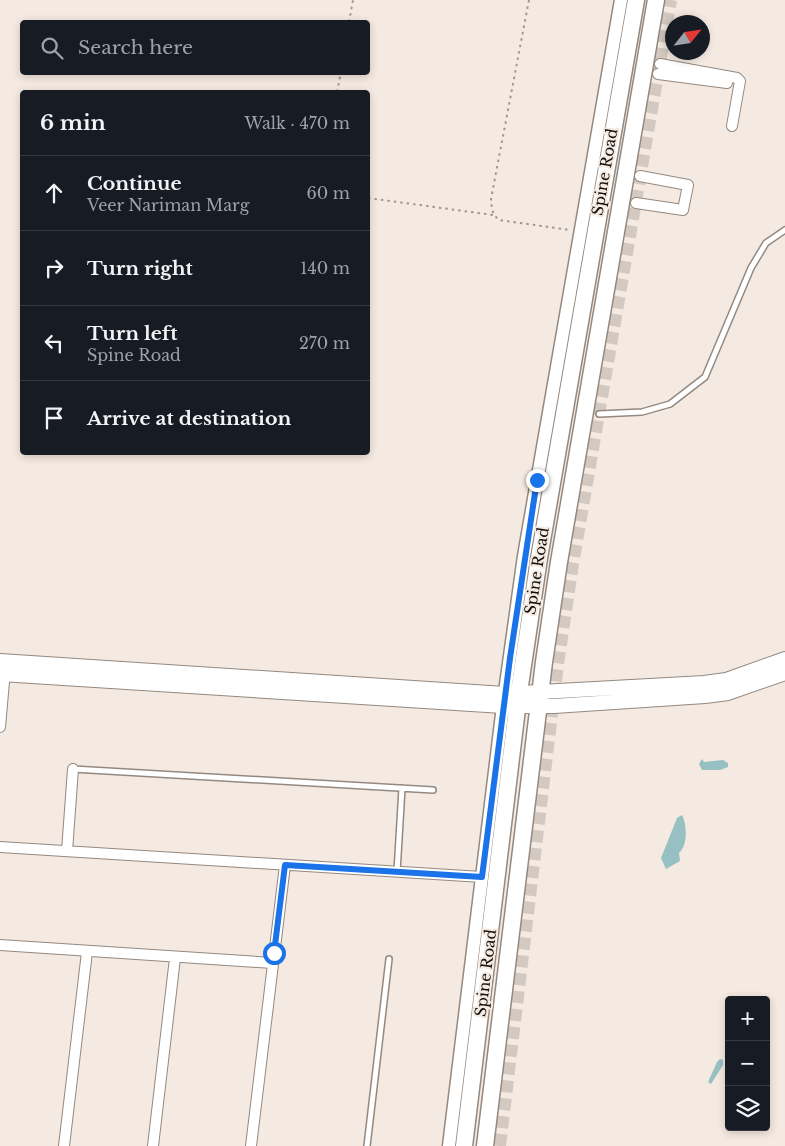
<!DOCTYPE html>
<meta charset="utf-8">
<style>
:root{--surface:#171b24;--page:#242831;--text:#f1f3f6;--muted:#9ea1a6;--line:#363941}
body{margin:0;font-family:"Libre Baskerville",serif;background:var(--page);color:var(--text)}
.controls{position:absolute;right:15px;bottom:15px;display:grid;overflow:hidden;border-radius:5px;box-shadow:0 2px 8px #0003}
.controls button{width:45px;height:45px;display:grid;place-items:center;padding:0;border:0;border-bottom:1px solid var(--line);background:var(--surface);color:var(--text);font:25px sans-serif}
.compass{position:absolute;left:665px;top:15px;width:45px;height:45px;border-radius:50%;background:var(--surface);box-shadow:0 2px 8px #0003;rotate:60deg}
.stop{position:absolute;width:15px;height:15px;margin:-11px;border:4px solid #1a73e8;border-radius:50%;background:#fff}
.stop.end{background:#1a73e8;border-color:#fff;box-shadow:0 1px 5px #0008}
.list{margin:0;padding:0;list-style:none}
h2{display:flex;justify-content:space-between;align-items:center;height:65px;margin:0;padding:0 20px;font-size:21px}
h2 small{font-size:16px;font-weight:400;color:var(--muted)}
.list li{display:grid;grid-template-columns:32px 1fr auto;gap:15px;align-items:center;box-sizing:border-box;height:75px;padding:0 20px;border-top:1px solid var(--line)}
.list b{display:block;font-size:19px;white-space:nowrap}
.list p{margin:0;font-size:16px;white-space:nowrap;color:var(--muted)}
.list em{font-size:16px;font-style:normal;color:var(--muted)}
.icon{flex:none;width:28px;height:28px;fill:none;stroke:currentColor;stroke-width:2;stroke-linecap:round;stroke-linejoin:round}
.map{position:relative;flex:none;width:785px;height:1146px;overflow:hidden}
.search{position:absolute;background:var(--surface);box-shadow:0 2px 8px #0003;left:20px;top:20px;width:350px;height:55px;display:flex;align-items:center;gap:12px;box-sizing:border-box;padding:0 18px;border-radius:5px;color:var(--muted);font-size:19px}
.panel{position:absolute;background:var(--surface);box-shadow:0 2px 8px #0003;left:20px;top:90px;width:350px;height:365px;border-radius:5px}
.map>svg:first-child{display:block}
.water{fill:#96c0c2}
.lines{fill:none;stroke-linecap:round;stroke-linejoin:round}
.tertiary-tunnel{stroke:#d3c9c1;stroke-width:12;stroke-dasharray:12 6;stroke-linecap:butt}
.service-casing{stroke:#938980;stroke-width:8}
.minor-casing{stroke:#938980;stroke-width:12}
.tertiary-casing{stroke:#938980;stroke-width:15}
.secondary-casing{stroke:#938980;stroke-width:16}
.primary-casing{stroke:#938980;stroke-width:19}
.path{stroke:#9f9790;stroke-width:2;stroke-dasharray:2.5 4;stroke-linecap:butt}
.service{stroke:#fff;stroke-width:5}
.minor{stroke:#fff;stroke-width:10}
.tertiary{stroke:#fff;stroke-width:12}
.secondary{stroke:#fff;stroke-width:14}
.primary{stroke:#fff;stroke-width:16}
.route{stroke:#1a73e8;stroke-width:6}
.labels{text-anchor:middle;stroke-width:4;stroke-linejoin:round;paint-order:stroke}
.street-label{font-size:15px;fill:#110e0b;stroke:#f5eae1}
</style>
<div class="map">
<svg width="785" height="1146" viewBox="0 0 785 1146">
<rect width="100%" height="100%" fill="#f5eae1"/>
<!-- water -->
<path class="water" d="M702,759L704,762L723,760L728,763V767L720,770H702L699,764Z
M682,815C687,824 688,846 679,853L680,861L666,869L661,858L677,818Z
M720,1059L723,1060V1065L711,1084L708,1082L717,1062Z"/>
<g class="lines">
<!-- tertiary-tunnel -->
<path class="tertiary-tunnel" d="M500,1146L558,664L573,564L671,0"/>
<defs>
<path id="service" d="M599,414L642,412L670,404L705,377L751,268L766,243L785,230
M73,769L433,790
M397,872L402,788
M367,1146L389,959"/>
<path id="minor" d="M660,64L737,78L740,81L732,126
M658,74L727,83
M636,203L683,210L688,185L640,176
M0,727L5,670
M0,847L482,877
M67,851L73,769
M0,945L273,963
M64,1146L87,952
M153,1146L175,958
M251,1146L285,865"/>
<path id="tertiary" d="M449,1146L503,706L524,556L621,0"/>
<path id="secondary" d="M0,661L505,694L704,683L726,680L785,659
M0,674L503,706H554L705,696L728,693L785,673"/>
<path id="primary" d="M464,1146L519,692L539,558L636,0
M485,1146L544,662L559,562L656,0"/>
</defs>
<!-- service casing -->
<use href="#service" class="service-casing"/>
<!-- minor casing -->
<use href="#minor" class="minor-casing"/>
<!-- tertiary casing -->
<use href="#tertiary" class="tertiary-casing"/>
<!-- secondary casing -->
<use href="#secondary" class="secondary-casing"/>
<!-- primary casing -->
<use href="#primary" class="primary-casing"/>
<!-- path -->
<path class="path" d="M529,0L491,199C492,208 491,213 499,220L570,230
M349,22L353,0
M337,92L341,72
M368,198L493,215"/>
<!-- service -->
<use href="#service" class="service"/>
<!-- minor -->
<use href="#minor" class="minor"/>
<!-- tertiary -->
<use href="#tertiary" class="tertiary"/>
<!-- secondary -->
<use href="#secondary" class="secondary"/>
<!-- primary -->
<use href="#primary" class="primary"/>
</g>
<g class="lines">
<!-- route -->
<path class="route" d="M274,953L285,865L482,877L510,658L537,480"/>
</g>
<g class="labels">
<!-- street labels -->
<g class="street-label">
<text transform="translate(605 172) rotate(-80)" y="5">Spine Road</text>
<text transform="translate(537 571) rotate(-81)" y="5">Spine Road</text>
<text transform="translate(486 973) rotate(-83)" y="5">Spine Road</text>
</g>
</g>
</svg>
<div class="controls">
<button>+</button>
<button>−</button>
<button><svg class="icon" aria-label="layers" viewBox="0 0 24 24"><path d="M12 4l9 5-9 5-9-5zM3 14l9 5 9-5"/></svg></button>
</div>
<svg class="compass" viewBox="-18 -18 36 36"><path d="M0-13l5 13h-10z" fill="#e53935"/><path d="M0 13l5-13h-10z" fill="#9ea1a6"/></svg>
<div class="stop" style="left:274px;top:953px"></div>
<div class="stop end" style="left:537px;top:480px"></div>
<div class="search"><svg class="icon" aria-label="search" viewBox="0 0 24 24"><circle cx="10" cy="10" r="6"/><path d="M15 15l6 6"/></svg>Search here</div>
<section class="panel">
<h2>6 min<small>Walk · 470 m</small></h2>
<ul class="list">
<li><svg class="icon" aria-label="ahead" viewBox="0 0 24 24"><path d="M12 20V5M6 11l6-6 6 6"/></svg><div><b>Continue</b><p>Veer Nariman Marg</p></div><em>60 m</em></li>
<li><svg class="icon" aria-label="right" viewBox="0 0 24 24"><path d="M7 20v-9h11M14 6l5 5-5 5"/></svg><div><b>Turn right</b></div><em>140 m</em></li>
<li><svg class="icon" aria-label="left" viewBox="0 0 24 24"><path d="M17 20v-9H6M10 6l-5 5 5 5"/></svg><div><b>Turn left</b><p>Spine Road</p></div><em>270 m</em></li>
<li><svg class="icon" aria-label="arrive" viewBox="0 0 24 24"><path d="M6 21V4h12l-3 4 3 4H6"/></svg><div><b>Arrive at destination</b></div></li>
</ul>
</section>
</div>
